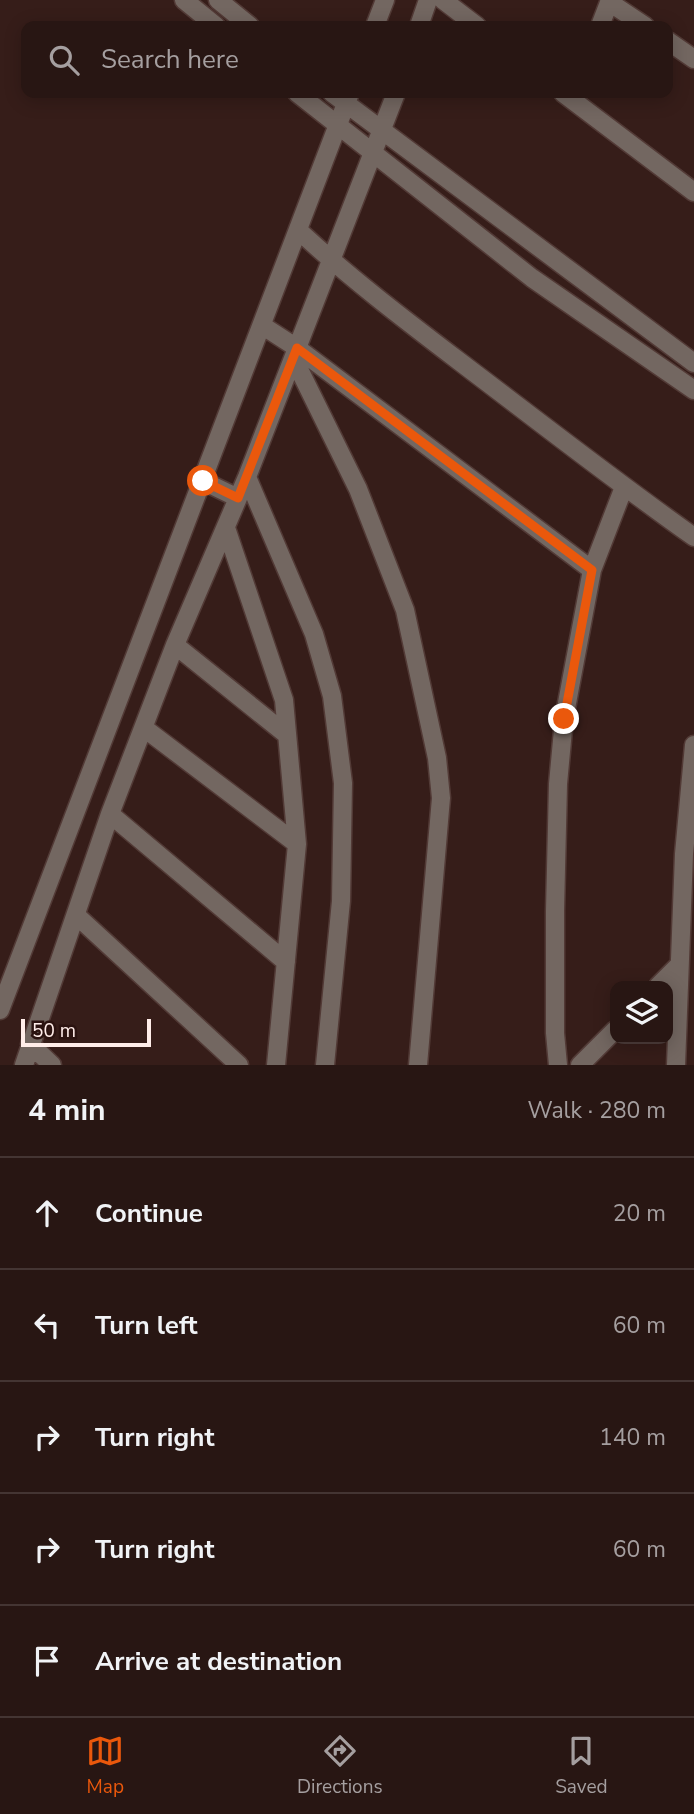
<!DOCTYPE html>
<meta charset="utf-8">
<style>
:root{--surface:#281613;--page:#301f1c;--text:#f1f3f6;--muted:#a59fa0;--line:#443533;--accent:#ea580c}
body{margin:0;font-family:"Nunito Sans",sans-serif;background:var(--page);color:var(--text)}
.controls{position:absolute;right:21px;bottom:21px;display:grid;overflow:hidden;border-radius:14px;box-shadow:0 4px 18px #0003}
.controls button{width:63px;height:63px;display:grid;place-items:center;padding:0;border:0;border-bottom:2px solid var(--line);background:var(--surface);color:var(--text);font:35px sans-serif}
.scale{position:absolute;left:21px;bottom:18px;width:130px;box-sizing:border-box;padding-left:7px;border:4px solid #ffede9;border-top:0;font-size:19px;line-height:24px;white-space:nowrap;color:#ffede9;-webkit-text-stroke:5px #2b1310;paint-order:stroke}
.stop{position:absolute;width:21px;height:21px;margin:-16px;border:5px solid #ea580c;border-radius:50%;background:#fff}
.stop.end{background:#ea580c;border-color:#fff;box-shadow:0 2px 7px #0008}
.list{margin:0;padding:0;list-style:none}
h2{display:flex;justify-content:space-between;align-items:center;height:91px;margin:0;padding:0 28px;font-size:30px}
h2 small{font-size:23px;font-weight:400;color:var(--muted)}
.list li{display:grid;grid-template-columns:46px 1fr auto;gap:21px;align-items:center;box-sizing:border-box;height:112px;padding:0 28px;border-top:2px solid var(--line)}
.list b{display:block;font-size:26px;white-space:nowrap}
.list em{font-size:23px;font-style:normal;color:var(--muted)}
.icon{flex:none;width:38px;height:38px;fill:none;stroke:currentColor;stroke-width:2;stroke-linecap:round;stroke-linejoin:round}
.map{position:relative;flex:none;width:694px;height:1065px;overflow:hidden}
.search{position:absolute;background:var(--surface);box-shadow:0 4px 18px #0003;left:21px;right:21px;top:21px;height:77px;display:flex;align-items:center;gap:18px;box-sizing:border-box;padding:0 24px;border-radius:14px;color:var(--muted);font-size:26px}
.sheet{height:651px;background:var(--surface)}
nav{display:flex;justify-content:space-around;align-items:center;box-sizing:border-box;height:98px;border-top:2px solid var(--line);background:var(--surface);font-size:19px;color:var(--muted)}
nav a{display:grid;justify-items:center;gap:4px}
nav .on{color:var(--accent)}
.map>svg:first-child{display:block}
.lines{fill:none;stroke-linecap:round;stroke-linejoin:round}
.minor-casing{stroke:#523a36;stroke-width:21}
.minor{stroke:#736761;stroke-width:18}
.route{stroke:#ea580c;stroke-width:9}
</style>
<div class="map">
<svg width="694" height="1065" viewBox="0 0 694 1065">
<rect width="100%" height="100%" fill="#361d19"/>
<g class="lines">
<defs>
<path id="minor" d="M184,0L216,26
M218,0L250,26
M443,0L477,26
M609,2L645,26
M375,26L385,0
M419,26L428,0
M600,26L610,0
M668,41L694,59
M297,93L532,278L694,390
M332,93L694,363
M563,93L694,192
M298,230C353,281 413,326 472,371C546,427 619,484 694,537
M263,326L297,348L592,570
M294,359L358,489L405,610L437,758L441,798L418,1065
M247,477L314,634L332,696L343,783L341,901L325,1065
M203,481L238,498
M226,528L284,700L297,844L276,1065
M175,645L287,735
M144,728L297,844
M110,814L286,962
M77,916L239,1065
M658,986L679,965
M0,1010L350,93
M30,1044L52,1065
M24,1065L110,814L175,645L247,477L396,93
M558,1065L555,1033V911L558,784L564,719L592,570L624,487
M580,1065L615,1030
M676,1065L684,854L694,745"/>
</defs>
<!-- minor casing -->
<use href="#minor" class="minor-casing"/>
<!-- minor -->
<use href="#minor" class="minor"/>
</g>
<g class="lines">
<!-- route -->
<path class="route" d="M203,481L238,498L297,348L592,570L564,719"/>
</g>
</svg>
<div class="controls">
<button><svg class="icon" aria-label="layers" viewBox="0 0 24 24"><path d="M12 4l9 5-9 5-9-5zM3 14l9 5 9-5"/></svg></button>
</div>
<div class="scale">50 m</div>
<div class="stop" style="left:203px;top:481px"></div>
<div class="stop end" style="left:564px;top:719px"></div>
<div class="search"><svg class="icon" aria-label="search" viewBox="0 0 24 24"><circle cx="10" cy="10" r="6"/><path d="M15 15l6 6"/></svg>Search here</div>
</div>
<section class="sheet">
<h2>4 min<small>Walk · 280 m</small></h2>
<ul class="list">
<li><svg class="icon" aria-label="ahead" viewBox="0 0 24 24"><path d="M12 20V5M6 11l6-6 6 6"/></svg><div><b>Continue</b></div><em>20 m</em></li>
<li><svg class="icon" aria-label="left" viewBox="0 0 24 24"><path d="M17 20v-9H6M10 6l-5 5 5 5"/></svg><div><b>Turn left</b></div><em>60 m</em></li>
<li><svg class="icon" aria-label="right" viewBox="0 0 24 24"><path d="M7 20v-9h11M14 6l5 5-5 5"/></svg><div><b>Turn right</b></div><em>140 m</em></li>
<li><svg class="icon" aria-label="right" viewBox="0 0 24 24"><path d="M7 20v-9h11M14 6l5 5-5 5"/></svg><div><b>Turn right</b></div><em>60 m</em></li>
<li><svg class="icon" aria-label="arrive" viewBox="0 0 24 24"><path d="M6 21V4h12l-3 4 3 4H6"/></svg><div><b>Arrive at destination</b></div></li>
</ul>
</section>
<nav>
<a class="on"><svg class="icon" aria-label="map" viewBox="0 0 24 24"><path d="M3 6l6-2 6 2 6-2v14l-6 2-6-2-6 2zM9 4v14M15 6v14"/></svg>Map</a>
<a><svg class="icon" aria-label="directions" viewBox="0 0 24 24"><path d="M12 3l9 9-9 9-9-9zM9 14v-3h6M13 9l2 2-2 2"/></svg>Directions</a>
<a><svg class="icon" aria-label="saved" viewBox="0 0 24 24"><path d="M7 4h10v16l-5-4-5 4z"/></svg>Saved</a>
</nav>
